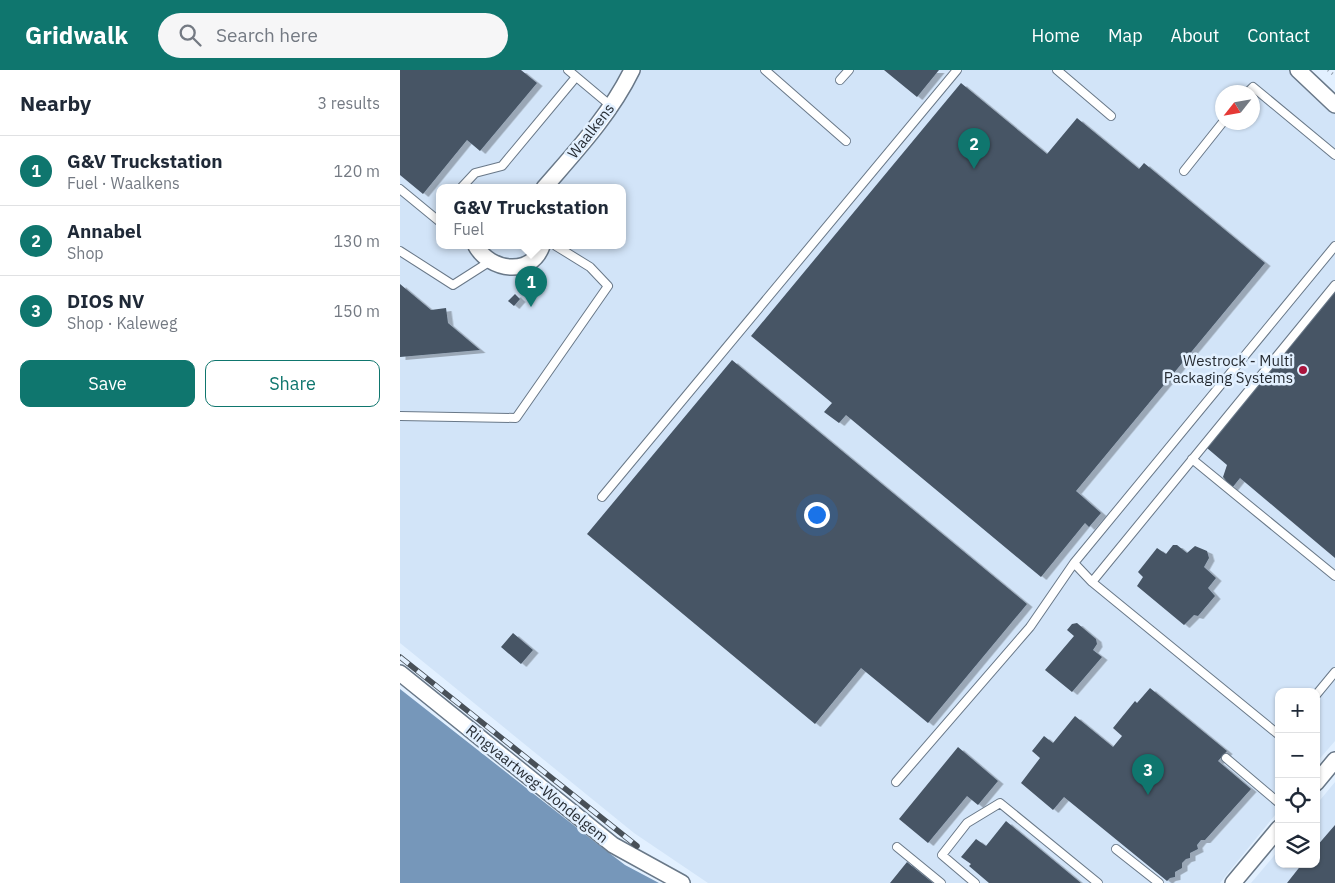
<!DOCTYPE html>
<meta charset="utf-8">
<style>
:root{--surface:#fff;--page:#f6f6f7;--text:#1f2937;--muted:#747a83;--line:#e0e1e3;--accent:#0f766e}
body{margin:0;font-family:"IBM Plex Sans",sans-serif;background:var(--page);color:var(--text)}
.controls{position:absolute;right:15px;bottom:15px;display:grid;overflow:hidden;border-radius:10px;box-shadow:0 1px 4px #0004}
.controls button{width:45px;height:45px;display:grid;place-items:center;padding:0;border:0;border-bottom:1px solid var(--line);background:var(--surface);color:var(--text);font:25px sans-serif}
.compass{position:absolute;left:815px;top:15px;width:45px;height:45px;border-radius:50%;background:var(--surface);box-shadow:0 1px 4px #0004;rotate:239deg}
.you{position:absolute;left:416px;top:444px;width:18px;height:18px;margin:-12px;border:4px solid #fff;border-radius:50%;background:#1a73e8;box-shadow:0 0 0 8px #1a73e833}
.badge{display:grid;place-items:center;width:32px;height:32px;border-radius:50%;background:var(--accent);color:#fff;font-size:16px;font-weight:700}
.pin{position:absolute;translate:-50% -41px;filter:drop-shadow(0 1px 2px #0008)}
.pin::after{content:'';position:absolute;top:26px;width:18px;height:15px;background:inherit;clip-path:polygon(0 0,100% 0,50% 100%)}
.popup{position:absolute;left:36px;top:114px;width:190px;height:65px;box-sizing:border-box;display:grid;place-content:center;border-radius:10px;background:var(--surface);filter:drop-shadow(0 1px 4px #0005);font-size:16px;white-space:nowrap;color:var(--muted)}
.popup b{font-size:19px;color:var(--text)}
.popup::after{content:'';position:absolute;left:50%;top:100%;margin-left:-10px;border:10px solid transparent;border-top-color:var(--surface)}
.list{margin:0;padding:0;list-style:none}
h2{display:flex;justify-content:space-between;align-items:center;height:65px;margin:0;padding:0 20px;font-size:21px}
h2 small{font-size:16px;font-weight:400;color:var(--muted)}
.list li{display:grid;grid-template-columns:32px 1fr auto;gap:15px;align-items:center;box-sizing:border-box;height:70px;padding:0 20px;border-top:1px solid var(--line)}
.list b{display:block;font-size:19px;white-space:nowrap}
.list p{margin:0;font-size:16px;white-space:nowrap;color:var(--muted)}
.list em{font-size:16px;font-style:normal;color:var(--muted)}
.actions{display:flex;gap:10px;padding:15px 20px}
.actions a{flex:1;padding:11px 0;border:1px solid var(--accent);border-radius:10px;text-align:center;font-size:18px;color:var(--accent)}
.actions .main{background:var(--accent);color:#fff}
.icon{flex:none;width:28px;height:28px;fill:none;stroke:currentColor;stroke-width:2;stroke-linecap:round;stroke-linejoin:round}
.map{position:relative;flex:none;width:935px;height:813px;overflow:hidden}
header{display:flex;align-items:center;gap:30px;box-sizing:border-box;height:70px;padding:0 25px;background:var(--accent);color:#fff}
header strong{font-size:24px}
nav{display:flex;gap:28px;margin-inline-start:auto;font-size:18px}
.search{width:350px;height:45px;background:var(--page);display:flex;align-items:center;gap:12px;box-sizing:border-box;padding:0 18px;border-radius:28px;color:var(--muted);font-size:19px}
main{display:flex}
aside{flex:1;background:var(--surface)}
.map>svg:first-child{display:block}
.built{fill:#d2e4f8;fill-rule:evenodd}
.water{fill:#7697ba}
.building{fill:#475565;filter:url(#shadow)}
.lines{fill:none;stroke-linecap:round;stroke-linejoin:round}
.service-casing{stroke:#697888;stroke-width:10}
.minor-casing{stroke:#697888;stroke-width:18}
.path{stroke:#929da9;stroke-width:3;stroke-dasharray:1 4;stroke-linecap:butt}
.service{stroke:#fff;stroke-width:8}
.minor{stroke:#fff;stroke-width:15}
.rail-casing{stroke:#485058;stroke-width:5.5}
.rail{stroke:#e2f0ff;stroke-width:4;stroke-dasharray:11;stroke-linecap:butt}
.poi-dot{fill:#aa143c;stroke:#e2f0ff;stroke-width:2}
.labels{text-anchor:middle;stroke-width:5;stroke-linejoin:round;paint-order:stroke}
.street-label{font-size:15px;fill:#272d34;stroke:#e2f0ff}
.poi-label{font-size:15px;fill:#272d34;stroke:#e2f0ff;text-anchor:end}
</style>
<header>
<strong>Gridwalk</strong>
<div class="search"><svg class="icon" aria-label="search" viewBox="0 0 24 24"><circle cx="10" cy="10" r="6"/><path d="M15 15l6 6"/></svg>Search here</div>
<nav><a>Home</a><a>Map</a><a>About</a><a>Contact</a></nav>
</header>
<main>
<aside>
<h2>Nearby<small>3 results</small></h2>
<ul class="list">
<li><span class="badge">1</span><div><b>G&amp;V Truckstation</b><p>Fuel · Waalkens</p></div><em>120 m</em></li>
<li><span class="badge">2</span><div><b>Annabel</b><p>Shop</p></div><em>130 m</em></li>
<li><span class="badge">3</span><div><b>DIOS NV</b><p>Shop · Kaleweg</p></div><em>150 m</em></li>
</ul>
<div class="actions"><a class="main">Save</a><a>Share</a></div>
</aside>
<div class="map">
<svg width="935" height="813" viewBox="0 0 935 813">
<defs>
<filter id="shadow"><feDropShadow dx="5.5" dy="3" stdDeviation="0" flood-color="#0004"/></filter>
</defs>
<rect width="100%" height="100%" fill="#e2f0ff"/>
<!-- built -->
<path class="built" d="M0,0H889L935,43V671L916,693V622H879V740L820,813H308L234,763L0,573ZM822,22H852V52H822ZM40,118H222V176H40Z
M935,712V813H851L879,780V794H916V735Z"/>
<!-- water -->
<path class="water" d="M0,619L204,779L225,795L259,813H0Z"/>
<!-- building -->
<path class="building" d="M0,0H121L137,13L80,81L67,70L23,124L0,105Z
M484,0H539L517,27Z
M561,13L647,84L677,48L739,99L744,93L865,193L676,421L701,443L689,457L685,453L641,507L446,345L439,353L424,342L432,333L351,266Z
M0,214L31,240L46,238L48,253L80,280L0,287Z
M935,222V488L840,408L832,418L823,407L827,395L807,378Z
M115,224L120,229L114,236L108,231Z
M332,290L627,534L528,653L461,598L415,654L187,464Z
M773,475H777L787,483L795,476L807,481L809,488L804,497L816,508L808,518L815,526L798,546L794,545L784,555L737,516L743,507L738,502L757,478L766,484Z
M677,553L696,569L697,574L693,580L702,587L672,622L645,600L674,566L667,560L672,554Z
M113,563L133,580L121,594L101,577Z
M750,618L827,681L818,691L851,719L805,770H801L797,775L798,779L790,783V788L786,789L782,793V798L775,802V807L770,808L767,811L664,727L653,740L621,713L640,688L632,681L644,666L653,673L675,646L713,677L722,666L713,658L735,631L737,633Z
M558,677L598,711L578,735L567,726L528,773L499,749Z
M606,751L681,813H589L569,796L571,794L561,787L576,769L586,776Z
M935,755V813H887L902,794H916V777Z
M507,792L533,813H490Z"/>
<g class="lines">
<defs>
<path id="service" d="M168,0L211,36
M365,0L446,71
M657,0L711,46
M440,10L449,0
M848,22L853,17L935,85
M784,101L823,52
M61,118L75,103L102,96L176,7
M0,119L40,152
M0,181L53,215L89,192
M0,346L116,348L208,216L190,197L156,176
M792,389L935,506
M202,427L557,0
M692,512L935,215
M916,625L935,602
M879,665L692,512L674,493L935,176
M826,688L879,733
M496,712L630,557L674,493
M497,777L541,813
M716,779L759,813
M575,813L542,785L567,753L600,733L698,813"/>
<path id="minor" d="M898,0L935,35
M144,118C176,81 210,45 232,0
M76,176C90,201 131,207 142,176
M0,603L213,775L282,813
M916,713L935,690
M833,813L879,758"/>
</defs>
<!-- service casing -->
<use href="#service" class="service-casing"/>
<!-- minor casing -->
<use href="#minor" class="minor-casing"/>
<!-- path -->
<path class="path" d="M928,0L935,6"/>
<!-- service -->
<use href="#service" class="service"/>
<!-- minor -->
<use href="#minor" class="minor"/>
<defs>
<path id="rail" d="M0,587L237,776"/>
</defs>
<!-- rail casing -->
<use href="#rail" class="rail-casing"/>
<!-- rail -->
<use href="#rail" class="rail"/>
</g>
<!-- markers -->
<circle class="poi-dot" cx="903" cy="300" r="5"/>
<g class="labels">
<!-- street labels -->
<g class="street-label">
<text transform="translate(191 61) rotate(-52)" y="5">Waalkens</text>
<text transform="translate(137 714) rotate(39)" y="5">Ringvaartweg-Wondelgem</text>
</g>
<!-- poi labels -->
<g class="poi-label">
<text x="893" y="296">Westrock - Multi<tspan x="893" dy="17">Packaging Systems</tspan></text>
</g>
</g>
</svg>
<div class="controls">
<button>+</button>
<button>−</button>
<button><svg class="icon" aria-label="locate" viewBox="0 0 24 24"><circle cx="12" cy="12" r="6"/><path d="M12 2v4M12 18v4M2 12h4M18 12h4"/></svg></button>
<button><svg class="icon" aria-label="layers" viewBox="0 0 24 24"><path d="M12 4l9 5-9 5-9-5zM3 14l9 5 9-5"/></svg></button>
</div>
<svg class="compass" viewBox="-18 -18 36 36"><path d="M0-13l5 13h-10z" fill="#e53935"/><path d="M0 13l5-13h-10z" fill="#747a83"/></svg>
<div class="you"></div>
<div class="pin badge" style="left:131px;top:237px">1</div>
<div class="popup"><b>G&amp;V Truckstation</b>Fuel</div>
<div class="pin badge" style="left:574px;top:99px">2</div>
<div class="pin badge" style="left:748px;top:725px">3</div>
</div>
</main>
